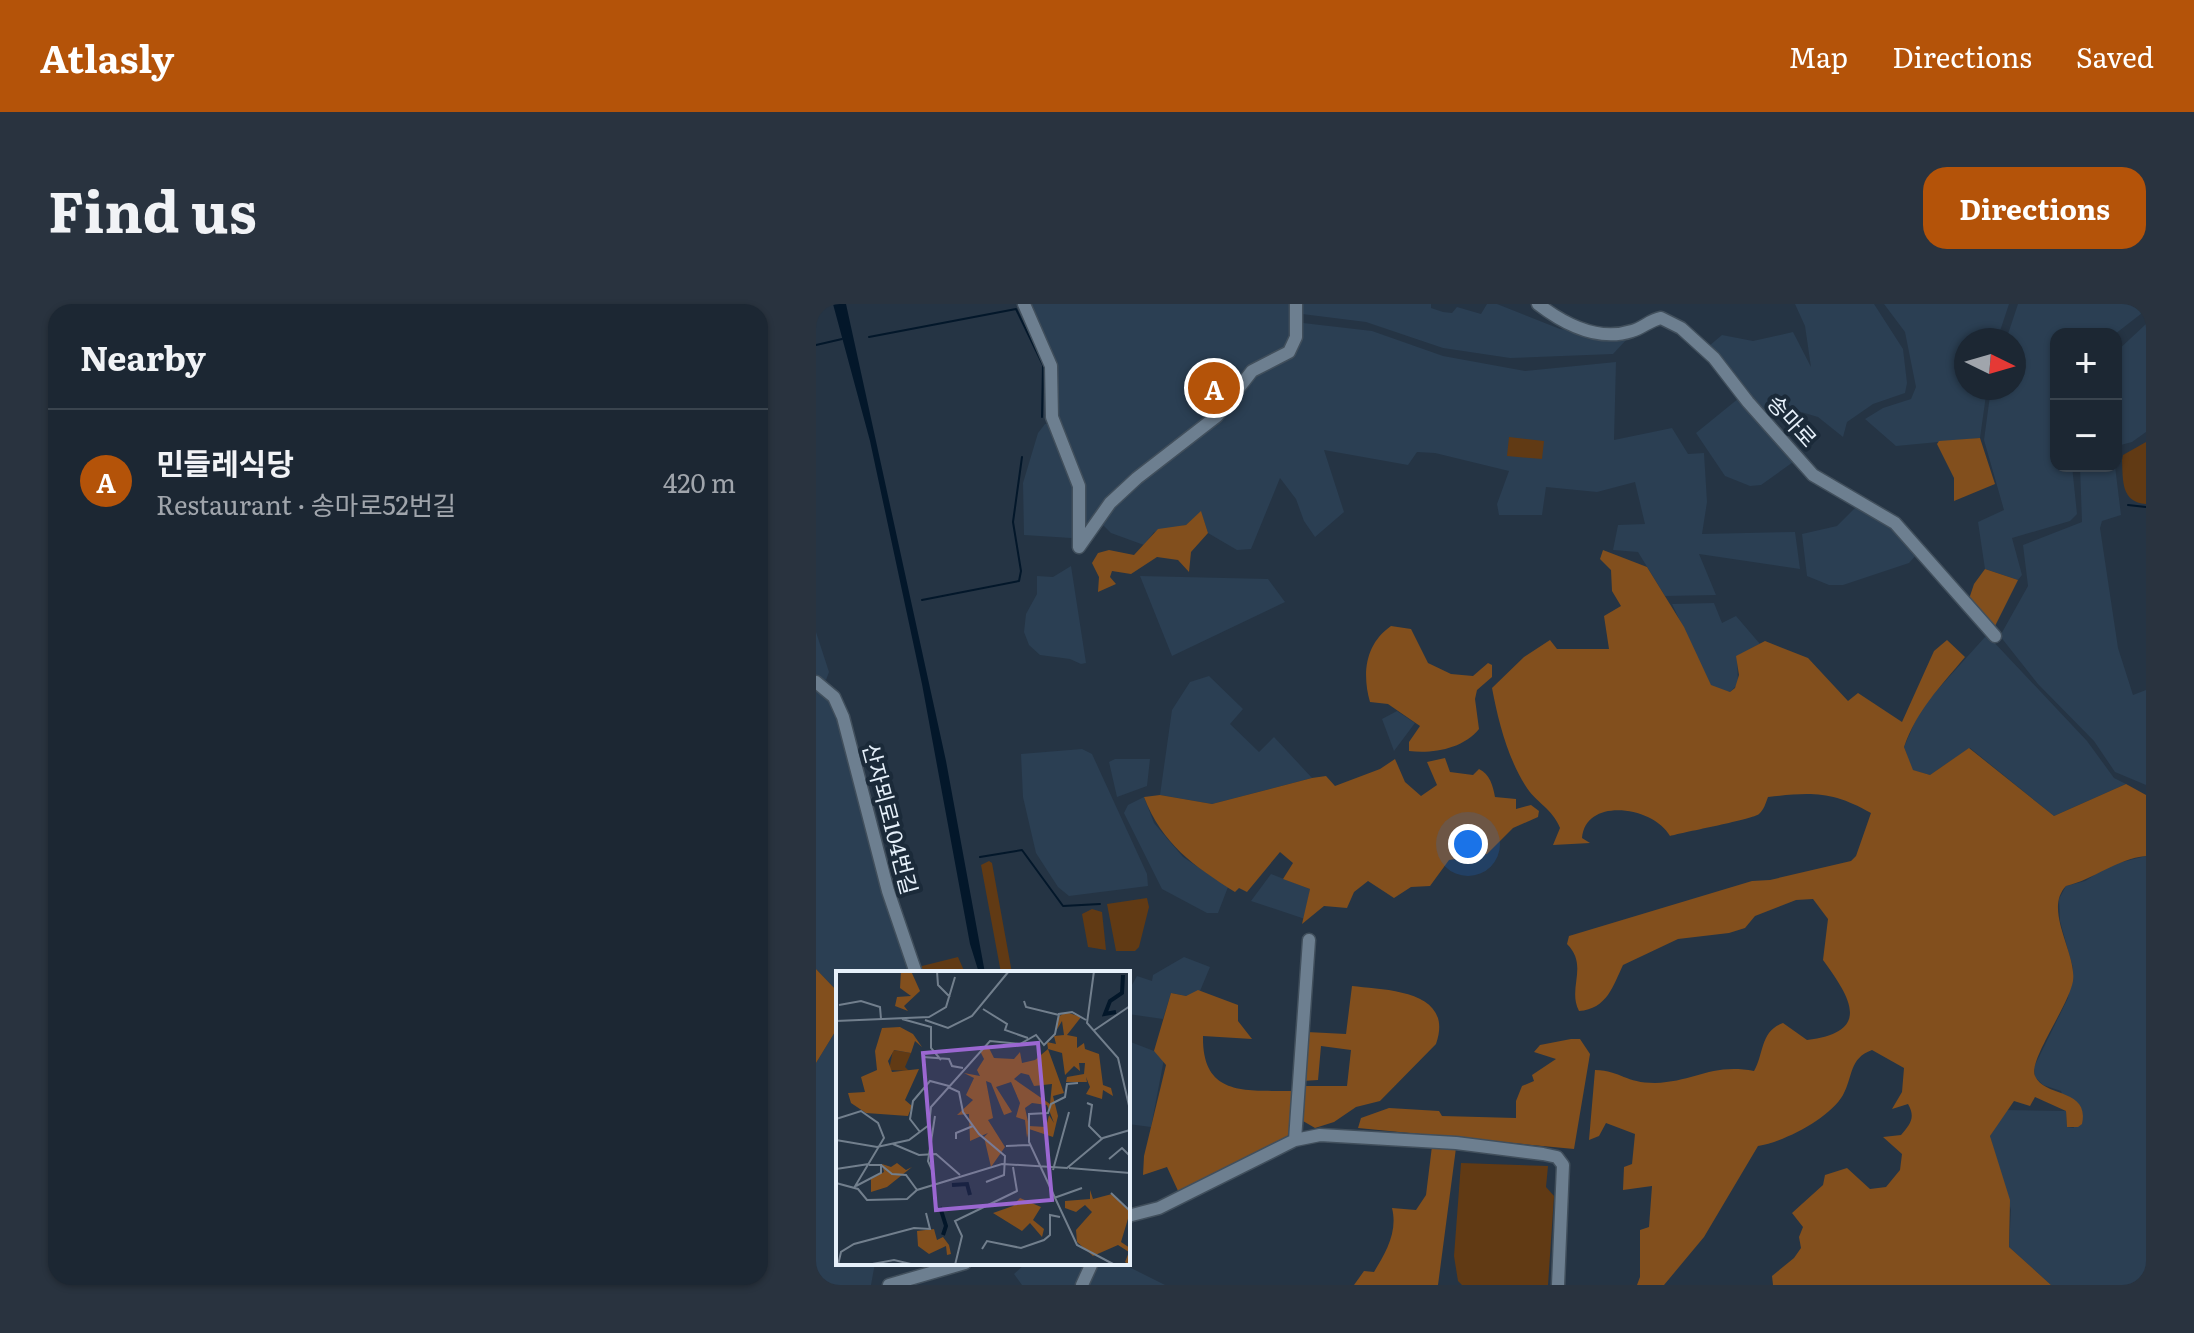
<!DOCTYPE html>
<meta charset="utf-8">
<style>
:root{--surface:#1c2733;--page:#29333f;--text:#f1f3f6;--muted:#a0a5ac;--line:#3a444e;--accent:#b45309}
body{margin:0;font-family:Literata,"Noto Sans KR",serif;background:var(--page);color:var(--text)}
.controls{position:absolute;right:24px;top:24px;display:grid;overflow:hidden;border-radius:16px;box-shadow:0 2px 6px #0004}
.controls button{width:72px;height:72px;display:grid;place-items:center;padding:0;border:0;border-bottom:2px solid var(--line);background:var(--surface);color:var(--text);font:40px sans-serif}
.compass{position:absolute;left:1138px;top:24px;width:72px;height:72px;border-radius:50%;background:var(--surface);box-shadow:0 2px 6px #0004;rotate:95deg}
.you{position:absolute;left:652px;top:540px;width:28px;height:28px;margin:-20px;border:6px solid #fff;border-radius:50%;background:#1a73e8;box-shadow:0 0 0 12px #1a73e833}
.badge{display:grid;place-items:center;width:52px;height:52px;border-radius:50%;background:var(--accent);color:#fff;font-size:26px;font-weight:700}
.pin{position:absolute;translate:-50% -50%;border:4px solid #fff;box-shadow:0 2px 8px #0006}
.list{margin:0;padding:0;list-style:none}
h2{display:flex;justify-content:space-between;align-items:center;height:104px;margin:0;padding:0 32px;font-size:34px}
h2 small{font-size:26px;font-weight:400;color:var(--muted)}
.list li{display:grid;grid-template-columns:52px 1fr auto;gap:24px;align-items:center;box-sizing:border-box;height:144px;padding:0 32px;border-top:2px solid var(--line)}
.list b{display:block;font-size:30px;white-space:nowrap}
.list p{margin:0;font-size:26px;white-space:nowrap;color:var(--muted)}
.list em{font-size:26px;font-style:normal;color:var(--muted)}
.map{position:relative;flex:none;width:1330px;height:981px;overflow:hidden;border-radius:24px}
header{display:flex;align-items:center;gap:48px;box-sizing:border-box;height:112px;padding:0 40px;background:var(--accent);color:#fff}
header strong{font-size:38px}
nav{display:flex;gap:44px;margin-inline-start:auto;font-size:28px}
.intro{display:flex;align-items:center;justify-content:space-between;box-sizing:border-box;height:192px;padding:0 48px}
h1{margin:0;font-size:56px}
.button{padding:20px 36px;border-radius:24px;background:var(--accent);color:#fff;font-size:28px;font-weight:700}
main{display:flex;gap:48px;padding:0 48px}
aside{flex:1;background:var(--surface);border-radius:24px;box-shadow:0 2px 6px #0004}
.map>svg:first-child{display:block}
.built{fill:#2b3f53}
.green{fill:#613a14}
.forest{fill:#824f1d}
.water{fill:#03172a}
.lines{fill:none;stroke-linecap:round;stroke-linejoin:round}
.stream{stroke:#03172a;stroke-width:2}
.minor-casing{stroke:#414f5c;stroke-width:15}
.minor{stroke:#6d7f90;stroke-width:12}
.labels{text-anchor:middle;stroke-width:8;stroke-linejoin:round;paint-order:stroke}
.street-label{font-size:22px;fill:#e6f0fa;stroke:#1b2a39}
.inset-river{fill:none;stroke:#03172a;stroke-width:4}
.inset-road{fill:none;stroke:#727f8d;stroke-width:2}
.view{fill:#9b67d1;fill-opacity:0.15;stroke:#9b67d1;stroke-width:4}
.inset-edge{fill:none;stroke:#e6f0fa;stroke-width:4}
</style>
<header>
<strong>Atlasly</strong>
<nav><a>Map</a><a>Directions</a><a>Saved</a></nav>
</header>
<div class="intro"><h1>Find us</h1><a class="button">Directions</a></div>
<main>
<aside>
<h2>Nearby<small></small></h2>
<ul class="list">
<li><span class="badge">A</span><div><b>민들레식당</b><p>Restaurant · 송마로52번길</p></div><em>420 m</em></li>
</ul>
</aside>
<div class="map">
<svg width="1330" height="981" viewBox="0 0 1330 981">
<rect width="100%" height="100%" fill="#253444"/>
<!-- built -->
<path class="built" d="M214,0H476L474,40L268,228V195L241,120L237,52Z
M482,0H615V4L627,8L636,9L641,3L665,10L671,0H681L744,25L812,34L797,50L694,54L627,44L550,18L486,10Z
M979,0H1058L1087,45L1091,79L1089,89L1057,100L1031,118L1027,133L1002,113L965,102L950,113L893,42L906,31L937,37L977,28L995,63L989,22Z
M1068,0H1193L1181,36H1150V84H1171L1164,134L1080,142L1049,115L1067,104L1095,95L1100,83L1089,28Z
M1202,0H1330V6L1299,30H1240V162H1256L1261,210L1254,217L1196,234L1206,271L1202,276L1169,265L1162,218L1188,206L1168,136L1175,84H1198V36H1190Z
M487,19L556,27L627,52L709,67L800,58L798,136L856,124L872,150L888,149L891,198L886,230L979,228L984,265L883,250L900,291L849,292L822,248L797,246L802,221L829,220L819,178L781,188L730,183L726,211H683L681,200L693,167L619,149L601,148L592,161L508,146L528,208L499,233L488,217L480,195L464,174L435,245L421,246L392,229L385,208L370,221L338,228L328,241L295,229L284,218L295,204L433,75L475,50Z
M1330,20V128L1316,138L1301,142L1300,48Z
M923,94L980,156L945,181L934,182L909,172L880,129Z
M229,120H234L258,177V233L255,234L208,231L207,179L222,129Z
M1264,162H1299L1305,211L1286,217L1284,224L1302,344L1317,391L1330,386V481L1299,468L1278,437L1222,380L1184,332L1212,282L1207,241L1266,218Z
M1041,202L1075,221L1101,250L1093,259L1027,281H1013L991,272L986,230L1021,222Z
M255,262L270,359L265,360L254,355L224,351L213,341L208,328L210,310L221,290V272L237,273Z
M324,272L452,275L469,298L356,352Z
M898,299L906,319L920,312L944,340L921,352L922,380L914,388L895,382L856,300Z
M0,328L13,368L10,376L0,373Z
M1169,333L1174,334L1271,437L1298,474L1310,480L1238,512L1154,444L1114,471L1096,466L1088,443L1105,404Z
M393,372L427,405L414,420L443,448L458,433L496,474L396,500L344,491L356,406L374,378Z
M0,383L17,397L56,533L68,596L94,669H22V688L0,665Z
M581,407L599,419L578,447L566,415Z
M266,445L276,450L331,570L332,582L253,592L242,583L220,549L207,493L205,450Z
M299,455H334L331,482L301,493L293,458Z
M328,493L338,519L367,553L412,583L402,609H391L346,585L308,509L312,501Z
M1330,552V981H1235L1193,943L1195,906L1174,832L1189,806L1250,807L1251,823L1258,824L1245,787L1227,781L1219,773L1218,763L1252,694L1257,664L1244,617L1243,595L1250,582L1269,577L1294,561Z
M455,570L494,585L489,615L435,597Z
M368,653L394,663L384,687L370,692L355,689L347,715L312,710V688L321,672L336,677L337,671Z
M22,723V896L18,915L22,918V959H59L55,981H0V759Z
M312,737L338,747L348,755L335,823L312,820Z
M210,959H272L262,981H206L198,970Z
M280,959H305L349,981H271Z"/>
<!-- green -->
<path class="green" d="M693,133L728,137L726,155L691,152Z
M1330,138V200C1305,198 1307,177 1306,156L1307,151Z
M173,557L176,559L196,669H185L165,561Z
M331,594L333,603L323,643L319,647H300L291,600Z
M276,605L286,608L290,646L272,643L266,610Z
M142,653L149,669H104L106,662Z
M645,859L732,862L730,883L738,892L732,981H646L642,977L638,952Z"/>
<!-- forest -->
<path class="forest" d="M1164,134L1179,180L1138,197V174L1121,140L1123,137Z
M385,207L392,229L375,248L373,268L362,256L341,253L315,270L296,267L294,273L300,280L282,288L283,273L276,259L282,249L293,246L318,251L342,225L370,221Z
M787,246L831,263L868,323L895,381L914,388L919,384L923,371L920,352L949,337L992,354L1032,397L1042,389L1086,418L1118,347L1131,336L1149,353C1124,383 1101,406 1088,443L1097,466L1114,471L1153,444L1238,512L1310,480L1330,491V552C1300,555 1279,575 1250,582C1227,606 1261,649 1257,677C1253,701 1212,757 1219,772C1229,794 1274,784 1266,820L1262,823H1251L1250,807L1219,793L1214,802L1198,797L1174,832L1194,896L1193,943L1235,981H957L956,972L978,954L985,944L983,933L987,923L976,909L1007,881L1009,871L1031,864L1054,885L1070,883L1084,866L1086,850L1067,833L1085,831C1094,820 1100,814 1092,800L1076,805L1086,788L1088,764L1056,746C1033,754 1037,773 1027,791C1014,814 968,838 942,842L888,933L848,981H821L824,973V926L833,923L836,882L807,886L808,863L816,860L819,830L790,819L783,832L773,836L779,766C806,767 809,779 839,779C878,778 895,759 938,767C948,750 944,727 967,719L991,736C1058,728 1033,692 1007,656L1012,615L997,595L980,596L939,612L929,624L913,629L862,635L807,661C797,682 791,705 763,707C751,684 773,662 751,640L753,632L936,577L954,576L1035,557L1040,552L1055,509C1016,487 996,488 952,493C950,498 948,506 943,510C938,515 868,528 854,532C838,503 770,492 766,534L774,539L737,541L744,524C737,505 719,498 709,481C691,452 682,416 676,384L708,353L734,336L741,345H793L788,312L805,302L796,287L795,266L784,255Z
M1169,265L1202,276L1179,322L1153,295L1158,280Z
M575,322L595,325L612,359L635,370L657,372L672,359L676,361V373L661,386L659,395L663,425C647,445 616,450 593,447V438L604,422L572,400L554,398C546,370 549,340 575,322Z
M629,454L634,468L657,471L663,465C674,470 677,482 679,493L700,495V505L715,501L723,507L722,513L697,524L671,550L633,556L614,582L595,583L578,594L552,577L538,588L531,604L508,602L486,620L494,585L467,575L477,559L464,548L431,588L423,584L419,588C378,562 346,540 328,493L344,491L396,500L496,474L510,472L519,482L564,465L579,455L589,478L605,492L621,481L611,458Z
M0,665L22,688V723L0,759Z
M536,682C570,686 639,686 620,740L564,797L540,803L518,818L499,824L487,817L486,782H531L535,746L505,742L502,776L486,777L491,728L530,730Z
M382,686L422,701V717L436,735L387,732C386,794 431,786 477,787L474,835L363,889L351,863L327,871L328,852L350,761L338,747L355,689L370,692Z
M755,735H764L774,750L758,845L542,824L545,814L573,804L623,807L626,812L700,814V797L706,782L718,777L716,771L740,755L718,748L724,741Z
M616,842L640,844L622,981H538L548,967L558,968C570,948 582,928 576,904L600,906L610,891Z"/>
<!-- water -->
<path class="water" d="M17,0H30L130,457L169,669H163L154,640L106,380L54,137Z"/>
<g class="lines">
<!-- stream -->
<path class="stream" d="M53,33L200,5L227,61L226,113
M0,41L26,35
M1312,201L1330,203
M106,296L203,277L205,267L197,218L206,153
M164,553L206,546L247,602L284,600"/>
<defs>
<path id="minor" d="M208,0L235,62L236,113L263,182V243
M722,0C748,20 782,38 816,27C827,24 834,16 845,14L865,24L898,54L932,98L997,171L1079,219L1179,332
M263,243L294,199L321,174L401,112L436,67L473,48L480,33V0
M0,378L18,393L27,413L72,587L100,669
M479,836L493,636
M312,912L343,904L479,836L504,831L640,839L727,850L741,853L747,861L742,981
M73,981L149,959
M266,981L276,959"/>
</defs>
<!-- minor casing -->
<use href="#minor" class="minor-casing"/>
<!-- minor -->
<use href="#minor" class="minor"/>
</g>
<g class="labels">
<!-- street labels -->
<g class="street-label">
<text transform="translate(976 117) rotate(48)" y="8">송마로</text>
<text transform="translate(74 515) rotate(75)" y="8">산자뫼로104번길</text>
</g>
</g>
<!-- overview -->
<g transform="translate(20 667)">
<rect width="294" height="294" fill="#253444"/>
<path d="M57,79L75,82L69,96L73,100L53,99Z" fill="#613a14"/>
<path d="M65,0H75L84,20L68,35L72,40L59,35L61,26L75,25L64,17ZM230,41L245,46L249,41L231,64L241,66V77L248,72L249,78L263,83L267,114L275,117L277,125L267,119L266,128L250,123L254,116L250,106L251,111H230L231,106L248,103L249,92H243L244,100L238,95L229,104L226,82L212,78L228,122L217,125L222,145L217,166L193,158L191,167L189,149L180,146L184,132L175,111L160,116L176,141L168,144L155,112L150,110L157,147L152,149L169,176L155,196L148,166L152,162L134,170L133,143L121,144L137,129L130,124L138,107L128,102L144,105L141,99L148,88L144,80L151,73L158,87L178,88L184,81L186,92L199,89L212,78L211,71L220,73L218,65L228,64L226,50L220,60L222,46ZM185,102L193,104L198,115L216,113L214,133L178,108ZM196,132L211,134L218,152L213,144L210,156L193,155L189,137ZM64,56L77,63L86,76L79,70L75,82L58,79L52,90L56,101L83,98L69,129L76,135L72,145L30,142L15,132L12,122L29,121L25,106L41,99L39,80L46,57ZM61,192L70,199L76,196L51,216L35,221V208L48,201L46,193L55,196ZM254,219L257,228L276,223L294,241L285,271L294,277V294L289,291L293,281L282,274L257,285L241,271L240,259L256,241L249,234L240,241L229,237V230L254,228ZM184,227L205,236L197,249L208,258L206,266L194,252L186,260L157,242L177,235ZM98,258L101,269L107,266L113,274L115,283L111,284L110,275L93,283L82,275L81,260Z" fill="#824f1d" fill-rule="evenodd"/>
<path class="inset-river" d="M280,41L269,43L274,30L286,22L287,4M116,214L131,213L134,224M104,236L110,255L107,264"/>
<path class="inset-road" d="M101,0L102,14L114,26M258,0L251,52L282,87L294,139M188,30L190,36L223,44M3,34L25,30L44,36L45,48M147,38L171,53L169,59L192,67M66,48L95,56V77L105,89M89,49L112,57L136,45L173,0M0,50L93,46L110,36L119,6M257,60L294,35M87,86L113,88L116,95L127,97M242,112L231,113L229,126L215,133L212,142L193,143V171L241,274L279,294M112,116L123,121L127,141L143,163L169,185L168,204L150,211M251,132L256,134L253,155L266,168M0,148L25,140L42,152L48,167L18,217M84,161L74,148L77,130L94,110L113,115M120,168V162L137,155M0,169L41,176L73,169L93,154L95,136L154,70L184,73L200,64L208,74L219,63L223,43L236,41L250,49M57,173L83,184L100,183L124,204M170,175L194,174M273,188L286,177L294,185M45,194L56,203L70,204L81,219M233,197L294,202M0,198L33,193M96,199L92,190L99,145M217,199L233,141M0,212L22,218L31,229L71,228L81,219L166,193L231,197L267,167L294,159M20,215L45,202V194H33M275,222L294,240M218,227L246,217M146,278L151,270L185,277L208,269L214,264V244L224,246M137,293L165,294M2,294L5,281L18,273L78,257L94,258L90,242M31,294L58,289L79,294M119,294L126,265L119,250L181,220L177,196"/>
<path class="view" d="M202,72L216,229L100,239L87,82Z"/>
<rect width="294" height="294" class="inset-edge"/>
</g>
</svg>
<div class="controls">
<button>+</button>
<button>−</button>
</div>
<svg class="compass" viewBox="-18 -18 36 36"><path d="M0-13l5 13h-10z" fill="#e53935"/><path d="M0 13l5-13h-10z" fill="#a0a5ac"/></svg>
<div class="you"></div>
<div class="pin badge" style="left:398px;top:84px">A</div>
</div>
</main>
